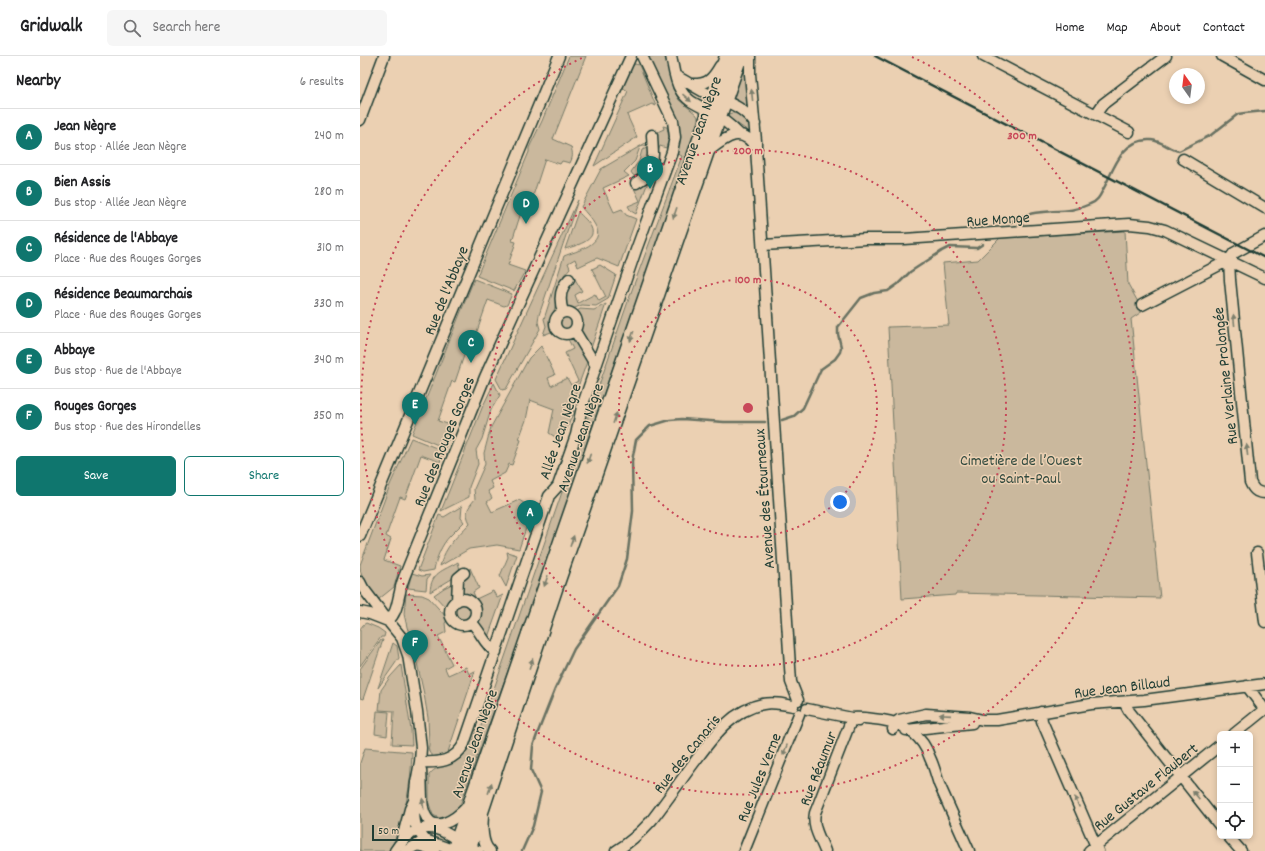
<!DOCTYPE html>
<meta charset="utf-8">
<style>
:root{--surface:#fff;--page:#f6f6f6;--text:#202124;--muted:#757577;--line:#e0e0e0;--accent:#0f766e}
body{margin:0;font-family:Dekko,sans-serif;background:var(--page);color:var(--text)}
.controls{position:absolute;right:12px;bottom:12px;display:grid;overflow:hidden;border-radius:6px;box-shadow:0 2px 6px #0003}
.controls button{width:36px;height:36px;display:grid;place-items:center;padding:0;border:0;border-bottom:1px solid var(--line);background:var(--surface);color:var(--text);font:20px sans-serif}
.compass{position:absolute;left:809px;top:12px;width:36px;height:36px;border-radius:50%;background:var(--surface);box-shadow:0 2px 6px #0003;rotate:346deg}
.scale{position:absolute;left:12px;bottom:10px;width:64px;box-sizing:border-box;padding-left:4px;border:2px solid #1f3d34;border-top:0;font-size:11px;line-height:14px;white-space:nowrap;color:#1f3d34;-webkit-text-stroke:3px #ebd0b2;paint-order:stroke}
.you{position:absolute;left:480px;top:446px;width:14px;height:14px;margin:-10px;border:3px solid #fff;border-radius:50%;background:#1a73e8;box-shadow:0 0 0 6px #1a73e833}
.badge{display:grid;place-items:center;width:26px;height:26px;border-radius:50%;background:var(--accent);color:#fff;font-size:13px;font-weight:700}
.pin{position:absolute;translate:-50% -33px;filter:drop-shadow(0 1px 2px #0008)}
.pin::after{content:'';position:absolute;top:21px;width:14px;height:12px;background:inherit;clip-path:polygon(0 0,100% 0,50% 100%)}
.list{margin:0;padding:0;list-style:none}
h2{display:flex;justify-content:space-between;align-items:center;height:52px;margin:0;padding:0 16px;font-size:17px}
h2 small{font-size:13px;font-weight:400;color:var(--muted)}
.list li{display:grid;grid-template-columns:26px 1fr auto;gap:12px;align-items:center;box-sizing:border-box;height:56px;padding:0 16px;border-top:1px solid var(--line)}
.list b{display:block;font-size:15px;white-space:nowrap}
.list p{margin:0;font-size:13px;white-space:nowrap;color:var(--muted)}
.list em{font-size:13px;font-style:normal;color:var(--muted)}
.actions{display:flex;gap:8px;padding:12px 16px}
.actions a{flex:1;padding:9px 0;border:1px solid var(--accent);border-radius:6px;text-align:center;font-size:14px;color:var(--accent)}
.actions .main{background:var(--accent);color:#fff}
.icon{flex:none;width:22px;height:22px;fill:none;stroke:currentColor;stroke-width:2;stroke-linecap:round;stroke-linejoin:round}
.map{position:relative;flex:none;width:905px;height:795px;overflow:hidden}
header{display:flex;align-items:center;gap:24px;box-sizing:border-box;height:56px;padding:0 20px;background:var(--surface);border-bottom:1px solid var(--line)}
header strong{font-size:19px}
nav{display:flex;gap:22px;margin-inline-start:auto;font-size:14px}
.search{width:280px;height:36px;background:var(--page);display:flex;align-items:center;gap:10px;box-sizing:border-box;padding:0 14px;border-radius:6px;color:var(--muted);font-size:15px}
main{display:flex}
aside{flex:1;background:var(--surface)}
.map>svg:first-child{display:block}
.green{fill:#cab89d;stroke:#747a68}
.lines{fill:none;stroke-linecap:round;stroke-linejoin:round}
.stream{stroke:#697262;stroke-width:2.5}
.minor-casing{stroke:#1f3d34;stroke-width:13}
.secondary-casing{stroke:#1f3d34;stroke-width:17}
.minor{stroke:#ebd0b2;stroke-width:10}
.secondary{stroke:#ebd0b2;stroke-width:14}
.rail{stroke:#1f3d34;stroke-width:2.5}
.oneway{fill:#7b7f6d}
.ring{fill:none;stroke:#c84859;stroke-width:2;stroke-dasharray:2 4}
.labels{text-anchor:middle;stroke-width:3;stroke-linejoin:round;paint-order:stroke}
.street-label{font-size:16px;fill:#1f3d34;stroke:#ebd0b2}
.park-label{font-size:16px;fill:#30493e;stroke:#ebd0b2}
.centre{fill:#c84859;stroke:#ebd0b2;stroke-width:2}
.ring-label{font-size:12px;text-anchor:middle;font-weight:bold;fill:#c84859;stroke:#ebd0b2;stroke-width:3;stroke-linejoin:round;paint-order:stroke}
</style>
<header>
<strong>Gridwalk</strong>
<div class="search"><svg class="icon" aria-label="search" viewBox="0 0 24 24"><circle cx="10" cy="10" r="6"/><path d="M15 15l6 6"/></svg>Search here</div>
<nav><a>Home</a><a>Map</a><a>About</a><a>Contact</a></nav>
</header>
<main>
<aside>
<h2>Nearby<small>6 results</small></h2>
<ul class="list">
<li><span class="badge">A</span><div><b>Jean Nègre</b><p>Bus stop · Allée Jean Nègre</p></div><em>240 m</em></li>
<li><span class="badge">B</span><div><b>Bien Assis</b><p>Bus stop · Allée Jean Nègre</p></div><em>280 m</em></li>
<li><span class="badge">C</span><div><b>Résidence de l'Abbaye</b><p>Place · Rue des Rouges Gorges</p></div><em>310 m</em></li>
<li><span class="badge">D</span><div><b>Résidence Beaumarchais</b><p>Place · Rue des Rouges Gorges</p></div><em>330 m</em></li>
<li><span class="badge">E</span><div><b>Abbaye</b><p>Bus stop · Rue de l'Abbaye</p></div><em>340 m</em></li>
<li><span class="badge">F</span><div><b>Rouges Gorges</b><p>Bus stop · Rue des Hirondelles</p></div><em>350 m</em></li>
</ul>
<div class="actions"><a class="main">Save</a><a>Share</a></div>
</aside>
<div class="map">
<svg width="905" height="795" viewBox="0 0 905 795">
<rect width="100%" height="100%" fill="#ebd0b2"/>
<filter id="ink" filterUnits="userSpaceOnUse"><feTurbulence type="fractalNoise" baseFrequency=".025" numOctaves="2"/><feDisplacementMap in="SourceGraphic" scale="8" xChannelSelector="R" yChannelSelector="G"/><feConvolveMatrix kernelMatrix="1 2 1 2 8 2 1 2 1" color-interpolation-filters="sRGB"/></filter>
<g filter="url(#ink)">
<!-- green -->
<path class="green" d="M209,0H226L193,83L211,91C213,98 213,101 210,107L202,105L200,108L185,103L171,146L165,144L152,185L156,186L148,209L165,215L154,235L117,220L169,96V92L182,65Z
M287,0H305L313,33L319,44L336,58L338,61V70L228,382L201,467L99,752L87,761L79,762L73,759L69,748V719C76,710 80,713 88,709C104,701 107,690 113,674L119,676L273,231L322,100L315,97L320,78L313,58Z
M385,3L390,52L373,44V42Z
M275,8L279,9L296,50L292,48L267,59L277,81L234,110L268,35L260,30L271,11Z
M372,57L383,59L391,68V77L369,62L368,58Z
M303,70L307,71L309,82L306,92L300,90L296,103L295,77L304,73Z
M289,85L288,89L280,91L275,105L264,116L269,120L243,132L254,156L262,153L266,159L276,163L259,211L237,202L218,211L215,203L208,207L210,212L204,219L200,231L191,267L194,275L183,279L186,270L184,263L204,200C216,195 247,188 235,169C232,163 226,157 221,151L241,113Z
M287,92L291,93V103L284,118L277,121L273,119L271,116L279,105L282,94Z
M291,118L276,158L271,155L268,150L280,145L274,132L283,127Z
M218,144L179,259L178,266L180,273L146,333L142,334L136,323Z
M218,156C222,160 229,166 231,171C238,185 214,190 205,193Z
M765,175L768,228L783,255L771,263L800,542L596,537L595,539L542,543L528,271L589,269L583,207L618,204L640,182Z
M240,209L256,219L248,243L236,250L222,249L210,254L204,251C204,237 206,233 215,223L222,235L215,239L218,247L235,238L239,245L246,241L232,213Z
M114,223L152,238L147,249L144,250L128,244L114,284L110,282L95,326L92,325L78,365L94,370L85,392L52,378Z
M246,248L231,292L219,275C221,268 221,262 216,256L220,253L234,254Z
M199 267a8 8 0 1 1 16 0a8 8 0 1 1-16 0Z
M215,279L228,303L212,347L208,346L210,351L214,355L206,375L197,382L189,377L194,353L170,344L166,364L159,383L161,384L152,409L149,408L145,417L130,425L133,432L128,435L132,442L127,446L132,456L159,444L167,449L168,448L172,454L159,493L137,489L109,493L80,510C86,489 96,482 110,467C104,456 108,452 115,443L114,433L125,408L124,397L131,371L169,302L181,290L195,319L188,322L191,330L207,322L211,329L218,325L205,297L213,293L207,281Z
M134,327L140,339L131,354L122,383L116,394L118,408L109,431V441L81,455L122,352Z
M51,382L84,395L80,406L61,399L45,443L40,441L26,480L31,483L24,504L40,510L34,531L19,543C9,535 0,523 0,509L30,429Z
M102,450L101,462L104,466C99,471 95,475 90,480C82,488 76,502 74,514L63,516L58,514L79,459L84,461Z
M147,496L157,499L146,531L140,520L148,501Z
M98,506L100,514L95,518V521L70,536C71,516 83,515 98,506Z
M110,512L119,532L113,536L116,543L133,535L137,542L143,539L127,584L115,566C123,553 117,541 101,541V524L108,520Z
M52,517L62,520L70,519L67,523L66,534L48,532Z
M94,527L92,545L88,549V554L74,539L84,532Z
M46,538L62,539L69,542L88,563L85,567L86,576L78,580L92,608L85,612L88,619L106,611L109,618L115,615L88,696L78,702C71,701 67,696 69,689L68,662L64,638L53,589L47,571L44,558Z
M94 556a10 10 0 1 1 20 0a10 10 0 1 1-20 0Z
M6,567L18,572L25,577L24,581H21L0,610V573L3,569Z
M21,584H23L3,643L0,642V613Z
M33,587L37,590L39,602L18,632Z
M41,609L51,674L52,689L32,688L34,655L19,654L21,634L30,621Z
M17,655L29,656L27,680L15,678Z
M5,692L52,696C51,730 45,763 30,795H0V707Z"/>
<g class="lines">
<!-- stream -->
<path class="stream" d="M651,166C676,149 704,161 730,148C739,145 741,137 745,130C755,109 764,82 791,84C802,85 809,93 819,95L851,79L878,58L885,57L905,55
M422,364L434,360L443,352L461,313L475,303L480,296L481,291L478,278V271L501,242L514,237L528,235L538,228L550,216L582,195L590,191L617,192L623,188
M162,795L173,770L181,736L171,714L173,690L178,676L195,633L214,593L258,530L267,503L273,455L272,405L276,384L290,370L310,364L322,363L364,366H405"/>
<defs>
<path id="minor" d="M311,0C313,9 315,26 320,33C326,45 338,49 349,55C361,61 370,69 379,78
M390,0V18L396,85V92L431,626L438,644
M623,0L769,76
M862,0L905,24
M316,20C326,25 336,32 346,37C365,46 383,49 395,68
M330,28C347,29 352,24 360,10
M736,58L743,48L806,0
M0,64L24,0
M292,79L293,98L292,110
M347,96C364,83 381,67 396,92
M823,103L905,152
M276,127L285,121L292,110L304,114
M403,189L506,183H544L769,168L790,170L805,174L905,222
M869,204L870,224L890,426C893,433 896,437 905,437
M782,249L869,204L874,197L905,180
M195 267a11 11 0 1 1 22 0a11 11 0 1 1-22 0Z
M203,256C199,244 200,232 209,223
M215,275L236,310
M0,480L199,0
M897,497L905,566
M0,526L3,532L28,565C37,557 37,547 40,536C41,528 44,521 47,514L125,321L271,0
M90 556a13 13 0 1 1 26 0a13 13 0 1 1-26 0Z
M97,545L98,522L104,517
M0,556L10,558L28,565L42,582L48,599L57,655L61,692L60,706L56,727L54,745L50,753L42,783
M111,566C121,575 124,589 136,596
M887,630L905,654
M764,646L769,655L860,770
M447,653L492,662L498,665
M681,656L682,665L738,795
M492,662C502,661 512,663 522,664C544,667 563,680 570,702C574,710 576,719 579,728C589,750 599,773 609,795
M533,673L535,667L539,664L566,658L610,661L623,664H637L731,648L784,644L905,628
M546,674L612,667
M874,678L905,653
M60,706C79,707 94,706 104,688L189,440L198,430L216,379L222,351L276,194L312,96L315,81L313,65L282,0
M61,714C62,727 61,740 63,752C70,782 95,764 108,750
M54,751C54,767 55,772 65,784
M123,761C122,771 122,788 130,795
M868,780L881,795
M57,789L65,784L95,795
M35,795C40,787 44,782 52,777C78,761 95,787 118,795
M46,795L57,789L68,792L74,795
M256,795C269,787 281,776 291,765C305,747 319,727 333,708C351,684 371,654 403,648C413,646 423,648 433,650
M384,795L439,658
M465,795C460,782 452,771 455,757L492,662
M729,795L860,689"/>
<path id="secondary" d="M94,795L345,69L367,0
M108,795L195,533L380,0"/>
</defs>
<!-- minor casing -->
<use href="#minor" class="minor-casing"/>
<!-- secondary casing -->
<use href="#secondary" class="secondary-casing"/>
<!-- minor -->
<use href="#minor" class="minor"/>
<!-- secondary -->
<use href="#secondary" class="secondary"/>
<!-- rail -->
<path class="rail" d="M515,0L905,202"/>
</g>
<!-- one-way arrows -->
<defs><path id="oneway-solid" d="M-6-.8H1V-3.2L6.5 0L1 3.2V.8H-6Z"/></defs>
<g class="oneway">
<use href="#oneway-solid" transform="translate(392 39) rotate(-96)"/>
<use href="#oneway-solid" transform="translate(327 42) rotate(41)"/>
<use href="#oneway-solid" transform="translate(315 157) rotate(109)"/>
<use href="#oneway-solid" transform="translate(874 264) rotate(-96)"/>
<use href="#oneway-solid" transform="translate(272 280) rotate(109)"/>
<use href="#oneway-solid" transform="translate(255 362) rotate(-71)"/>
<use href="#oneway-solid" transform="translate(887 394) rotate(-96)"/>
<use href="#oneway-solid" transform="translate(229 402) rotate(109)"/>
<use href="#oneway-solid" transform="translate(212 485) rotate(-71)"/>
<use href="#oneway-solid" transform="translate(186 525) rotate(109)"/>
<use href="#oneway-solid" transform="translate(171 608) rotate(-72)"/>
<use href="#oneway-solid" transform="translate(585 659) rotate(-176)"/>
<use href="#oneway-solid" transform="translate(425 694) rotate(112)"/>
<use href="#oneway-solid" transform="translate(130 732) rotate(-72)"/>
<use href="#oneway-solid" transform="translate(836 739) rotate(-129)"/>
<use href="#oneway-solid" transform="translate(717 746) rotate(-113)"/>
<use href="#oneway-solid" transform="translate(63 748) rotate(-97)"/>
</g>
</g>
<!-- distance rings -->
<g class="ring">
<circle cx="388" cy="352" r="129"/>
<circle cx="388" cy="352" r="258"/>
<path d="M552 1A387 387 0 1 1 224 1"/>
</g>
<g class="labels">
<!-- street labels -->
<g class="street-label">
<text transform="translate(337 74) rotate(-71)" y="6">Avenue Jean Nègre</text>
<text transform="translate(638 162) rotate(-4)" y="6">Rue Monge</text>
<text transform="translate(85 234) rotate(-68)" y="6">Rue de l'Abbaye</text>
<text transform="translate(864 320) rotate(-96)" y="6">Rue Verlaine Prolongée</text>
<text transform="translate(199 375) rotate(-71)" y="6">Allée Jean Nègre</text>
<text transform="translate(219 381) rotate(-71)" y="6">Avenue Jean Nègre</text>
<text transform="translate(83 385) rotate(-68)" y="6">Rue des Rouges Gorges</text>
<text transform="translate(403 443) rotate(-94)" y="6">Avenue des Étourneaux</text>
<text transform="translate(762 630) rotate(-7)" y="6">Rue Jean Billaud</text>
<text transform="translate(113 687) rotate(-71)" y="6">Avenue Jean Nègre</text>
<text transform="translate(326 697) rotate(-51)" y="6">Rue des Canaris</text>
<text transform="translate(457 712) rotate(-69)" y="6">Rue Réaumur</text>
<text transform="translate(398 721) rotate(-68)" y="6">Rue Jules Verne</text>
<text transform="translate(785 730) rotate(-39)" y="6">Rue Gustave Flaubert</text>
</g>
<!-- park labels -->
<g class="park-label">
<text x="661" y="409">Cimetière de l’Ouest<tspan x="661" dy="18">ou Saint-Paul</tspan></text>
</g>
</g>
<circle cx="388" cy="352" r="6" class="centre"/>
<g class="ring-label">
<text x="662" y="83">300 m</text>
<text x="388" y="98">200 m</text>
<text x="388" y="227">100 m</text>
</g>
</svg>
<div class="controls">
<button>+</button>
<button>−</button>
<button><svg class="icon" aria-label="locate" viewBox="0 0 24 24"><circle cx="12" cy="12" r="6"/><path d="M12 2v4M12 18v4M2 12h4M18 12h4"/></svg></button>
</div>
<svg class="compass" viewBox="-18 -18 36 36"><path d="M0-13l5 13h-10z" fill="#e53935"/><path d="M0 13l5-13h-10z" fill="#757577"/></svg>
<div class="scale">50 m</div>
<div class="you"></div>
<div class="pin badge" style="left:170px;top:477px">A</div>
<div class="pin badge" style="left:290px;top:133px">B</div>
<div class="pin badge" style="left:111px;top:307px">C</div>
<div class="pin badge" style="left:166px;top:168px">D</div>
<div class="pin badge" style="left:55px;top:369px">E</div>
<div class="pin badge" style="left:55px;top:607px">F</div>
</div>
</main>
